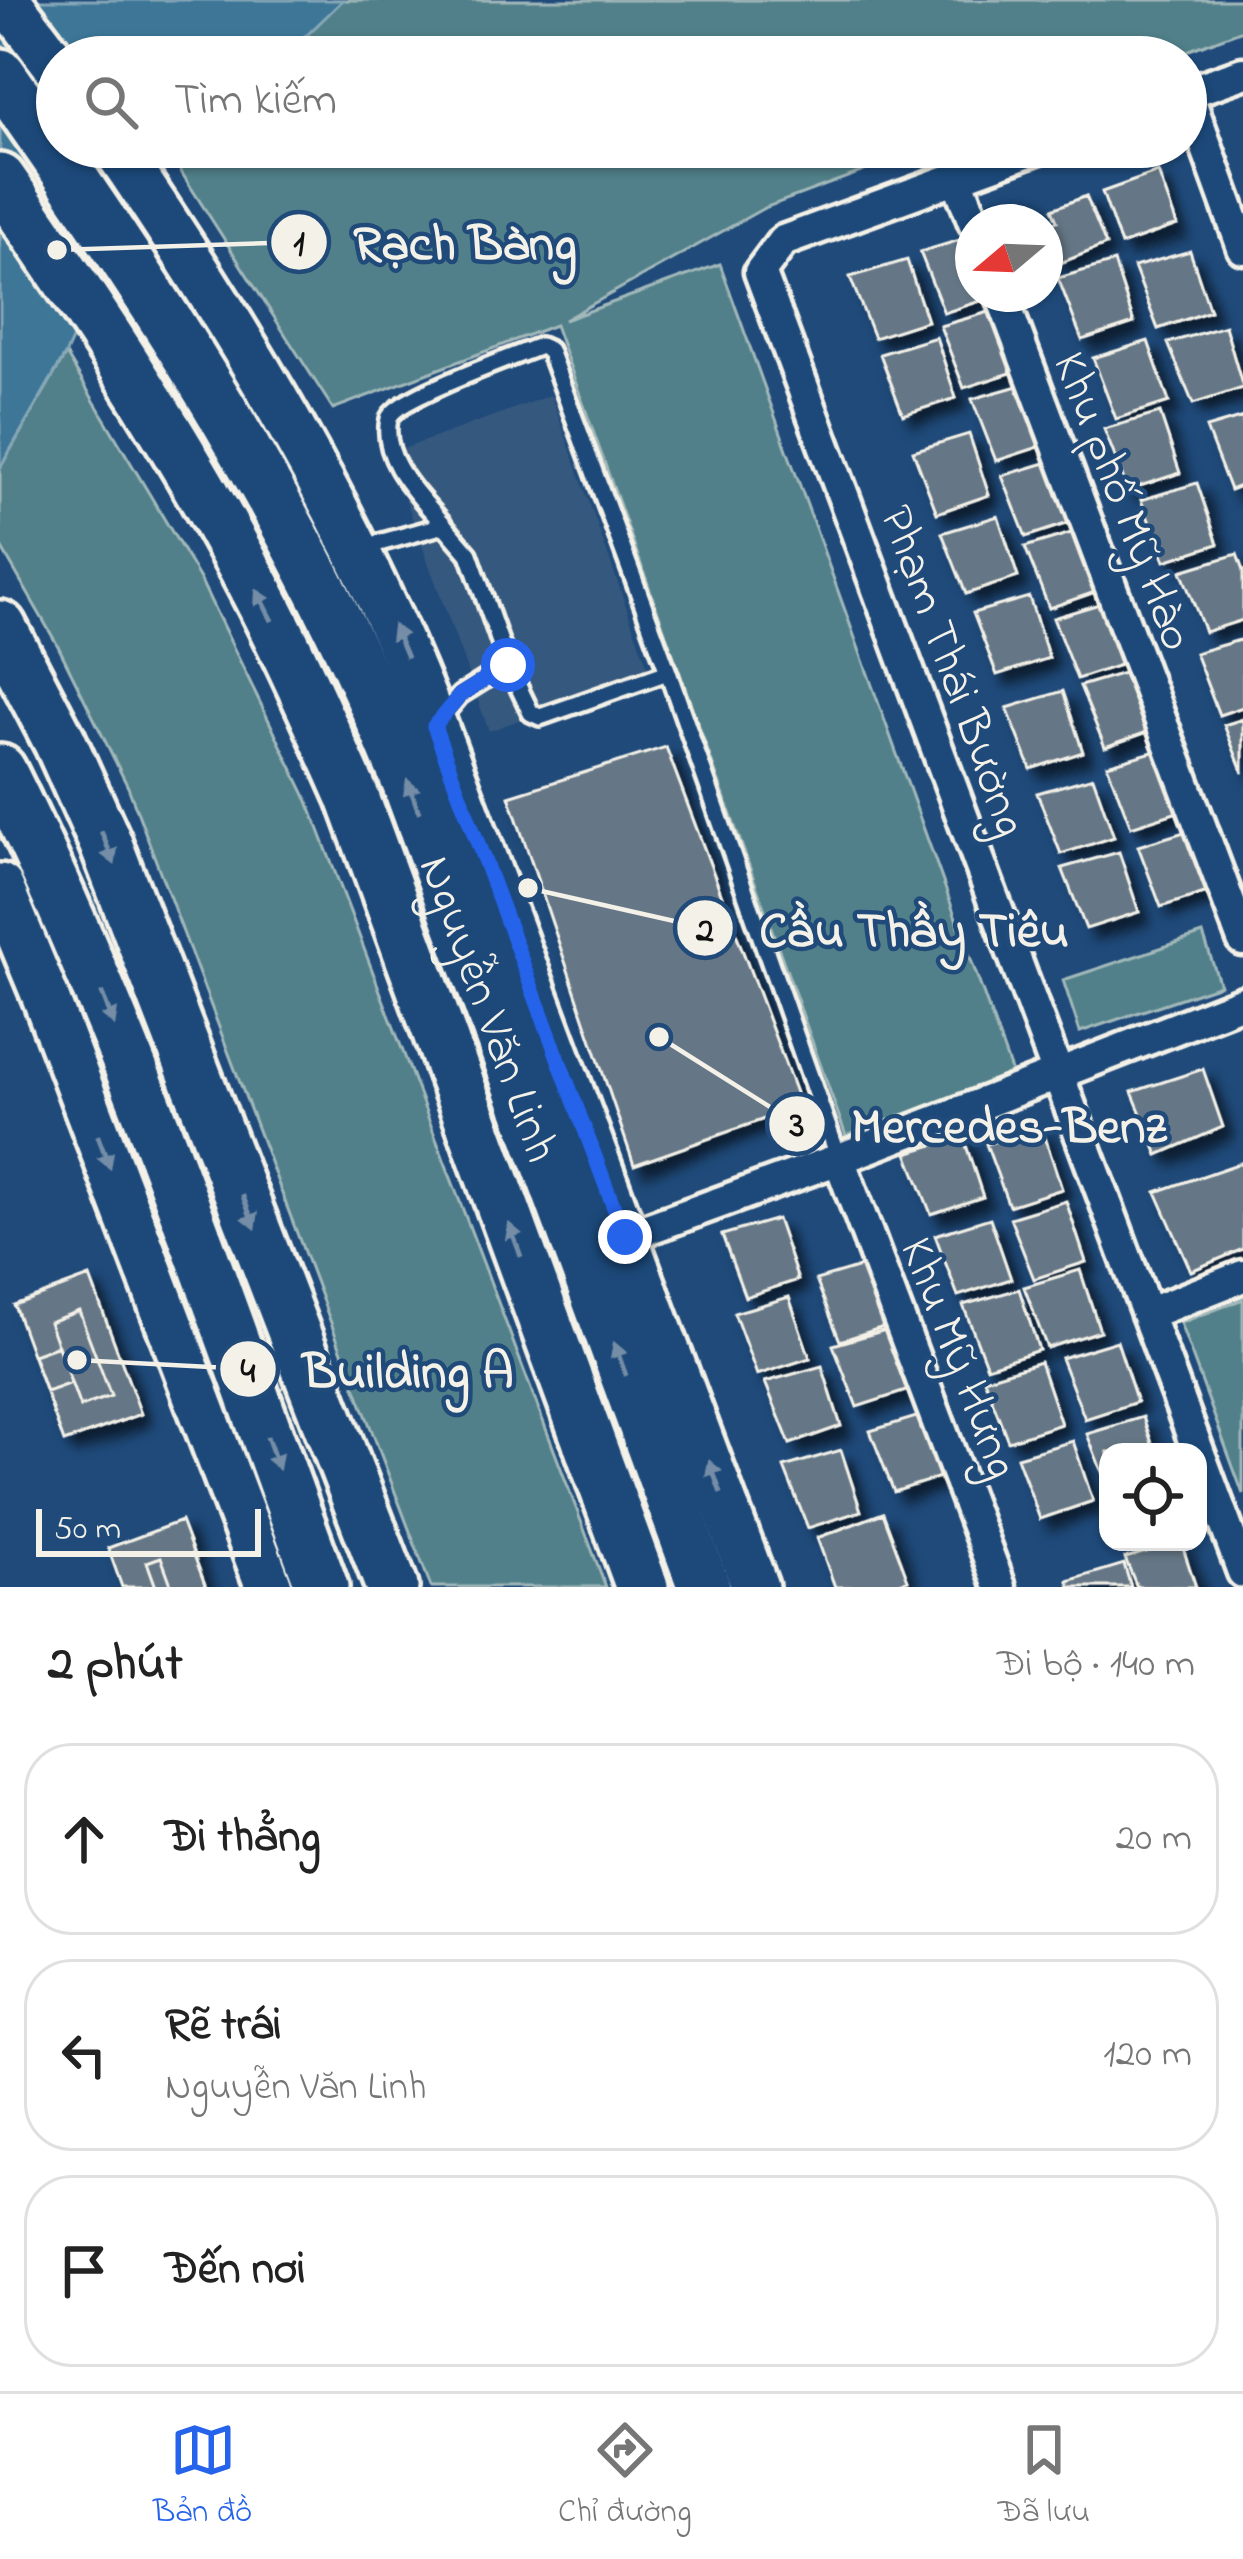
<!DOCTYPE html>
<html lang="vi">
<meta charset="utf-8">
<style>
:root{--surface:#fff;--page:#f6f6f6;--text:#222;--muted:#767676;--line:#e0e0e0;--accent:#2563eb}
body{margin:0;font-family:"Indie Flower",sans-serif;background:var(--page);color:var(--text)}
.controls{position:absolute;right:36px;bottom:36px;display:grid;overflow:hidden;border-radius:24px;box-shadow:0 3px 9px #0004}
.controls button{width:108px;height:108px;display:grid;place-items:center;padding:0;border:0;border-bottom:3px solid var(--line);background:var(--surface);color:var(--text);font:60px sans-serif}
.compass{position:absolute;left:955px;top:204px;width:108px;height:108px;border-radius:50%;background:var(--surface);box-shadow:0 3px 9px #0004;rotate:251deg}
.scale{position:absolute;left:36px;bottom:30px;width:225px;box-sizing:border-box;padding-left:12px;border:6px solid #f4f1e8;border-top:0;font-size:33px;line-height:42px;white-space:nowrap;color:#f4f1e8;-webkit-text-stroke:9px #1f4a7a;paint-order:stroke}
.stop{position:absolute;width:36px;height:36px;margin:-27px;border:9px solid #2563eb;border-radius:50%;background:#fff}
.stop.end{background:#2563eb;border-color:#fff;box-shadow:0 3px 12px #0008}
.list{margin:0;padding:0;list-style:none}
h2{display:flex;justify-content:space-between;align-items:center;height:156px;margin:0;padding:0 48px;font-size:51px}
h2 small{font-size:39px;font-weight:400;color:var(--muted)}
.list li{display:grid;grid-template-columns:78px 1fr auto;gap:36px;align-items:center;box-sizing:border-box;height:192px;margin:0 24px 24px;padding:0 24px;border:3px solid var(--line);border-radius:48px}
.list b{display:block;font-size:45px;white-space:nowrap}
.list p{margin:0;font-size:39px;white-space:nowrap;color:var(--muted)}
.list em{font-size:39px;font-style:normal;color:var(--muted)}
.icon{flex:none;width:66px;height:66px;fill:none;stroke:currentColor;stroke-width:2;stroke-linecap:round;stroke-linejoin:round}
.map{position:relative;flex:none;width:1243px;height:1587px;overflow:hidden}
.search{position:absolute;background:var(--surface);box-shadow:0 3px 9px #0004;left:36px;right:36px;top:36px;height:132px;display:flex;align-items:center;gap:30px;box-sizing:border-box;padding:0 42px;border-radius:66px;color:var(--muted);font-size:45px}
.sheet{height:804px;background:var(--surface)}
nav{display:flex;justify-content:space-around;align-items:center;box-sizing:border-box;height:168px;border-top:3px solid var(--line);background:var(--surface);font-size:33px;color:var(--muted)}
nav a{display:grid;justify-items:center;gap:6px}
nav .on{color:var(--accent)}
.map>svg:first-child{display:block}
.built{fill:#34587e}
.green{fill:#51808a;stroke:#a2b8b9;stroke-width:3}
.water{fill:#3d7697;stroke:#86a7b7;stroke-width:3}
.building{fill:#657786;stroke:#f4f1e8;stroke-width:3;filter:url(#shadow)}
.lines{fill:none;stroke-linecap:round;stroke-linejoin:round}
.lane-casing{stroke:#f4f1e8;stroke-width:24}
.street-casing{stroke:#f4f1e8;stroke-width:39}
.primary-casing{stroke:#f4f1e8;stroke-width:54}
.highway-casing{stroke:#f4f1e8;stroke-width:60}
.lane{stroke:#1f4a7a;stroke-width:15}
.street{stroke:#1f4a7a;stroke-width:30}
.primary{stroke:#1f4a7a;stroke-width:45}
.highway{stroke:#1f4a7a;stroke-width:51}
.oneway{fill:#748da6}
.route{stroke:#2563eb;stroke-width:15}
.labels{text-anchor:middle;stroke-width:9;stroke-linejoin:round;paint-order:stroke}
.street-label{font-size:48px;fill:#f4f1e8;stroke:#1f4a7a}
.leader{fill:none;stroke:#f4f1e8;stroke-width:4.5}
.callout-dot{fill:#f4f1e8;stroke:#1f4a7a;stroke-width:4.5}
.mark-label{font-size:36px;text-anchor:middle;font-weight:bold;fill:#111}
.callout-label{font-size:51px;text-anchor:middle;font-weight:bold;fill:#f4f1e8;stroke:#1f4a7a;stroke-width:9;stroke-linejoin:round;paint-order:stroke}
</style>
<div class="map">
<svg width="1243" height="1587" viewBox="0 0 1243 1587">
<defs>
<filter id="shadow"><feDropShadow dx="10" dy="10" stdDeviation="6" flood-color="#0009"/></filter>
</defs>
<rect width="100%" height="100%" fill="#1f4a7a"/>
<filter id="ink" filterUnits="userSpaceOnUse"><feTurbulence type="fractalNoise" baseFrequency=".00833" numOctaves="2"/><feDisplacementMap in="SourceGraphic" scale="24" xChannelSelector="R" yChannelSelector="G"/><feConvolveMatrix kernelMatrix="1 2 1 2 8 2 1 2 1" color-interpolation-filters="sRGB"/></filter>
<g filter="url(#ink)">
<!-- built -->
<path class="built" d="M551,395L650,673L489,731L389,454Z"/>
<!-- green -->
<path class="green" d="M332,0H1243V30L1171,57H269Z
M170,147H928L764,208L564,320L720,264L1013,1076L846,1136L555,325L333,409L167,150Z
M66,354L200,579L308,801L606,1587H431L128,787L58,646L0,545V468Z
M1203,934L1220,985L1080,1032L1063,980Z
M1243,1299V1494L1180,1323Z"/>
<!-- water -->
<path class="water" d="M38,0H343L308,34L268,57H57V147H161L66,353L0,468V30Z"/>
<!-- building -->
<path class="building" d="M1158,172L1177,225L1121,245L1102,192Z
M1086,196L1106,245L1058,264L1045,226L1057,221L1052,209Z
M973,236V294L996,296L944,313L920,252Z
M1190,251L1210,311L1158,329L1134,267Z
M907,260L927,321L874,338L850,277Z
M1114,262L1134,323L1082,340L1058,278Z
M996,310L1017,371L964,388L940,326Z
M1225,326L1243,388L1193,404L1168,343Z
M936,337L956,398L903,415L880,354Z
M1148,341L1169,402L1116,419L1093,358Z
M1028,383L1048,444L996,461L972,399Z
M1160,413L1180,473L1128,490L1104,429Z
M1243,417V485L1230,490L1206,428Z
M969,434L989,495L937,513L913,451Z
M1058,459L1078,520L1026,537L1002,476Z
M1197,483L1218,544L1165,561L1141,500Z
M998,516L1018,577L966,594L942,533Z
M1081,530L1101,590L1049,608L1025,547Z
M1237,554L1243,571V620L1205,632L1181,571Z
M1029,597L1049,658L997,675L973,613Z
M1109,601L1129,662L1077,679L1053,618Z
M1243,639V707L1219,715L1195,653Z
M1137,669L1156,729L1105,747L1080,686Z
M1063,691L1083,752L1031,769L1007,708Z
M1243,719V773L1224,725Z
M666,747L801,1106L634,1165L509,796Z
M1163,749L1184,810L1131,827L1107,765Z
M1093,777L1114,837L1061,854L1037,793Z
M1194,829L1214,890L1161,907L1138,846Z
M1119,852L1139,912L1086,929L1062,868Z
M1203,1069L1223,1127L1158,1155L1132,1092Z
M1042,1128L1062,1189L1009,1206L986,1144Z
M963,1136L983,1197L931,1214L907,1153Z
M1243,1162V1249L1191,1271L1156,1192Z
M1066,1201L1086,1262L1034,1279L1010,1218Z
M990,1218L1011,1279L958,1296L935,1235Z
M777,1219L798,1280L745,1297L722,1235Z
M873,1263L893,1324L840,1341L816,1280Z
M1080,1270L1100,1331L1047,1348L1024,1287Z
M90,1277L141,1414L64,1442L14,1305Z
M1019,1289L1039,1350L987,1367L963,1305Z
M789,1297L810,1358L757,1375L734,1313Z
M79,1311L111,1396L80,1407L49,1322Z
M889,1329L909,1390L857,1407L833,1345Z
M1117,1341L1137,1402L1085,1419L1061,1358Z
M58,1346L71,1383L46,1392L33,1355Z
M1040,1362L1061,1424L1008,1441L984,1379Z
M822,1366L841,1426L790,1444L765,1382Z
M926,1414L946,1475L894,1492L870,1431Z
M1143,1417L1155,1452H1108V1487L1087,1434Z
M1073,1441L1093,1501L1040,1519L1017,1457Z
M841,1450L861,1511L808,1528L784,1467Z
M883,1513L908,1580L889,1587H835L817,1538Z
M181,1521L206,1587H122L108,1548Z
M1181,1542L1196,1587H1137L1125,1558Z
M161,1557L172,1587H156L147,1562Z
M1124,1564L1131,1587H1070L1068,1581Z"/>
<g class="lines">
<defs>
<path id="lane" d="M444,525C421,497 380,461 389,419C393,399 516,356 540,346L549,350L668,672L839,1159
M361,548L444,525L469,554L508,665L460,695L440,719
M508,665L531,713L540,717L668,672"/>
<path id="street" d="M1186,93L1243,73
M1187,93L1243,248
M1040,147L783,241L760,272L1243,1572
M957,178L974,222
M1001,294L1243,940
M839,1159L1000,1587
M625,1237L839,1159L1243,1002
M1147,1314L1243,1276"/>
<path id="primary" d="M7,0L57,66
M115,147C239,329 355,521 434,726L755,1587
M0,887L45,996L269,1587"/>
<g id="highway">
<path id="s1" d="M0,75C158,299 308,528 409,785L704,1587"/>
<path d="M0,180C84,300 167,425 237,554C280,632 316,714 352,795L642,1587"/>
<path d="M0,627L60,742L105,842L392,1587"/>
<path d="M0,771C130,1033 221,1313 322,1587"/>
</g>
</defs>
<!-- lane casing -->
<use href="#lane" class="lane-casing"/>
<!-- street casing -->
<use href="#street" class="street-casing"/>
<!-- primary casing -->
<use href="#primary" class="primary-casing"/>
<!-- highway casing -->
<use href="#highway" class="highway-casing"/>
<!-- lane -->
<use href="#lane" class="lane"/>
<!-- street -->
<use href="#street" class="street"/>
<!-- primary -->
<use href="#primary" class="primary"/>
<!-- highway -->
<use href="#highway" class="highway"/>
</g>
<!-- one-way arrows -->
<defs><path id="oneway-solid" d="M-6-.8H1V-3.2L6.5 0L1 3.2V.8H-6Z" transform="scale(3)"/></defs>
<g class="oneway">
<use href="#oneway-solid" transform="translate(264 605) rotate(-117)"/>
<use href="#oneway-solid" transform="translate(400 641) rotate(-113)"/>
<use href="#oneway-solid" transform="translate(413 796) rotate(-110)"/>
<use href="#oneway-solid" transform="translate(108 848) rotate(68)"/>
<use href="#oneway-solid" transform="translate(108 1009) rotate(69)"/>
<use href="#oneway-solid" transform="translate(104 1152) rotate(69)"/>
<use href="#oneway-solid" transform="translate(249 1212) rotate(69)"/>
<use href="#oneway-solid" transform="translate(515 1240) rotate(-110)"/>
<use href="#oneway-solid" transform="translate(620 1359) rotate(-110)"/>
<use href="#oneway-solid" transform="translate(273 1453) rotate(70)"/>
<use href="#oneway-solid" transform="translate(715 1477) rotate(-110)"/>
</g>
</g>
<g class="lines" filter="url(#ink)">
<!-- route -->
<path class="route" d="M508,665L460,695L434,726L625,1237"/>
</g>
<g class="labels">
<!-- street labels -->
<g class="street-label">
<text transform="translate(1126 500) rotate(69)" y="17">Khu phố Mỹ Hào</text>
<text transform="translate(956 670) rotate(70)" y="17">Phạm Thái Bường</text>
<text dy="17" stroke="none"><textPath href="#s1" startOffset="1059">Nguyễn Văn Linh</textPath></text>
<text transform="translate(962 1357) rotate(69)" y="17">Khu Mỹ Hưng</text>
</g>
</g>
<!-- callouts -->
<path class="leader" d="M57 250L299 242M528 888L705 928M659 1037L797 1124M77 1360L248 1369"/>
<g class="callout-dot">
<circle cx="57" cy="250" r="12"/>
<circle cx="528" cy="888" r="12"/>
<circle cx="659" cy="1037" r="12"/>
<circle cx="77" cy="1360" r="12"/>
<circle cx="299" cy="242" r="30"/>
<circle cx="705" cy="928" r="30"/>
<circle cx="797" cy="1124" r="30"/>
<circle cx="248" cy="1369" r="30"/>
</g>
<g class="mark-label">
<text x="299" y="254">1</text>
<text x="705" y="941">2</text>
<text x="797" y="1136">3</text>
<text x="248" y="1382">4</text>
</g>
<g class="callout-label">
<text x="465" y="259">Rạch Bàng</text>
<text x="914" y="946">Cầu Thầy Tiêu</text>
<text x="1009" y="1142">Mercedes-Benz</text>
<text x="408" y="1387">Building A</text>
</g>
</svg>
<div class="controls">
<button><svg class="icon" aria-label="locate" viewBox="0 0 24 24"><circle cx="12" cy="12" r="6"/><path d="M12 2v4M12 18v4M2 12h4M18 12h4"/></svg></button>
</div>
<svg class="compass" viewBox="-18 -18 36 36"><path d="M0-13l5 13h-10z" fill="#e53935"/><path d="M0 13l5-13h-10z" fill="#767676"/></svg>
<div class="scale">50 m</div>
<div class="stop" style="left:508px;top:665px"></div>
<div class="stop end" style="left:625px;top:1237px"></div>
<div class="search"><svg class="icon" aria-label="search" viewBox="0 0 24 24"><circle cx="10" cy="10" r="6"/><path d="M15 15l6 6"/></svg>Tìm kiếm</div>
</div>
<section class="sheet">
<h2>2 phút<small>Đi bộ · 140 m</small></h2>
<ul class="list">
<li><svg class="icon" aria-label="ahead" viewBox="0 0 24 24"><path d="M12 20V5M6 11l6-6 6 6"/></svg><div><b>Đi thẳng</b></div><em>20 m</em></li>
<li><svg class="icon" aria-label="left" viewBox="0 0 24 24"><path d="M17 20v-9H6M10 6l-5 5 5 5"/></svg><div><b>Rẽ trái</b><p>Nguyễn Văn Linh</p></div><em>120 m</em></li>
<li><svg class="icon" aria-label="arrive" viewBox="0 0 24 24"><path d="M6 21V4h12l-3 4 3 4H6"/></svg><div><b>Đến nơi</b></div></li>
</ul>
</section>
<nav>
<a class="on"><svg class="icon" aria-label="map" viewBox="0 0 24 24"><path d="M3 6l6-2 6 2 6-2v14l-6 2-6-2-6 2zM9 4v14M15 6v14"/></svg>Bản đồ</a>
<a><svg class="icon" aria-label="directions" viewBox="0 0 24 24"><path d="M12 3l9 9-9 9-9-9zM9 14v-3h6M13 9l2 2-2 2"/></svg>Chỉ đường</a>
<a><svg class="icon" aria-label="saved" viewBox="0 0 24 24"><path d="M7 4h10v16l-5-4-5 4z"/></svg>Đã lưu</a>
</nav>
